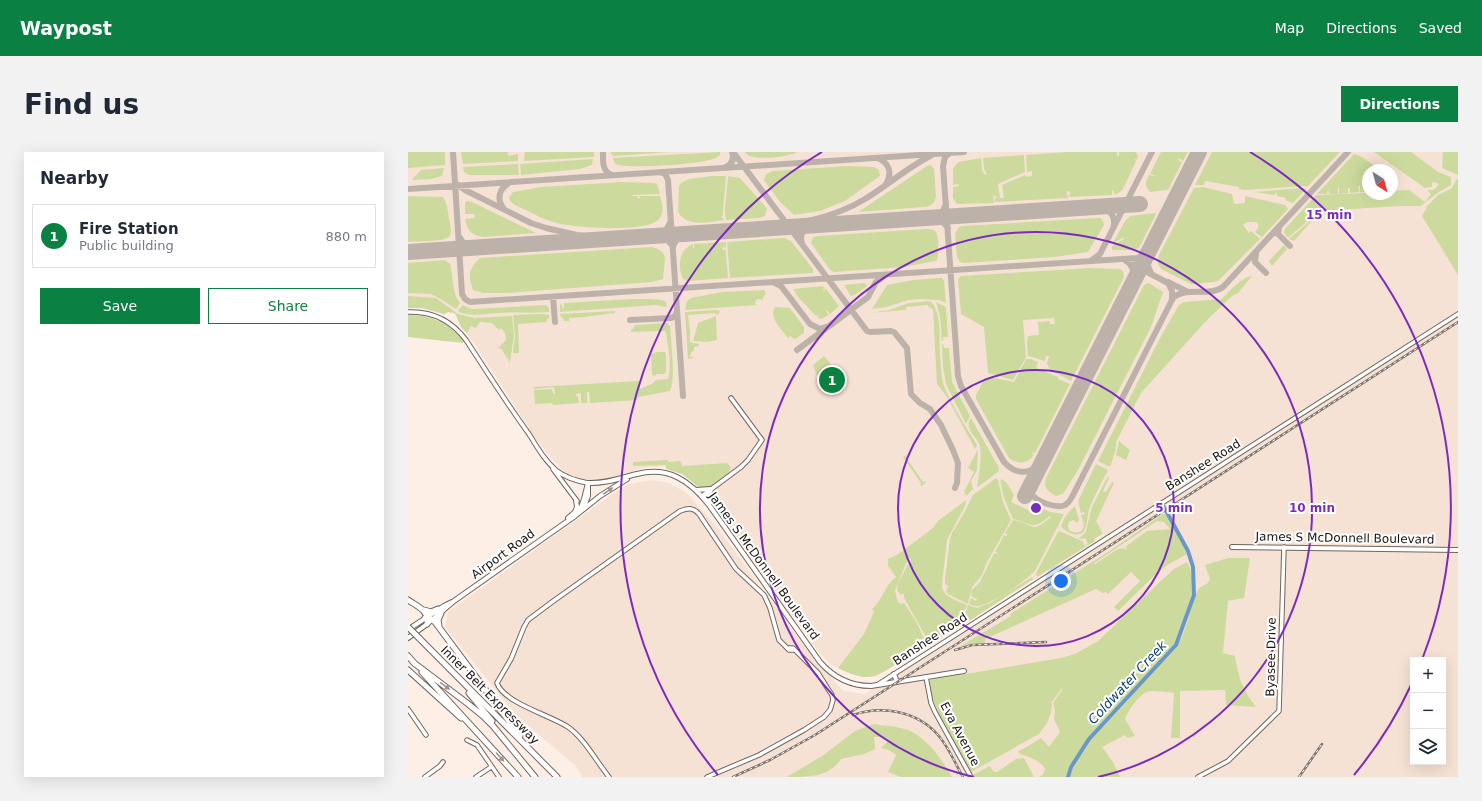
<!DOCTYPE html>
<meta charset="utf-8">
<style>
:root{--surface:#fff;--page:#f2f2f3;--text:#1f2937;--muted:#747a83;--line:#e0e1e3;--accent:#0b8043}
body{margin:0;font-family:"DejaVu Sans",sans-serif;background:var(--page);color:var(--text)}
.controls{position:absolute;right:12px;bottom:12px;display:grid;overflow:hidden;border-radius:0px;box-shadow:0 4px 16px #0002}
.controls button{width:36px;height:36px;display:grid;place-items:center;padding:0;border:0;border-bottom:1px solid var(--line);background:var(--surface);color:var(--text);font:20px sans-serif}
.compass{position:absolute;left:954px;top:12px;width:36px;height:36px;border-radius:50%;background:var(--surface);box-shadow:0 4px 16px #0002;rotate:144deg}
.you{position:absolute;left:653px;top:429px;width:14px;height:14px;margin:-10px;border:3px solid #fff;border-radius:50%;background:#1a73e8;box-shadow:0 0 0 6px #1a73e833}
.badge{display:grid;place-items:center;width:26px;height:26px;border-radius:50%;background:var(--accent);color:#fff;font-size:13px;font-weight:700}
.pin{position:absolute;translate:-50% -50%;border:2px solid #fff;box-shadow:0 1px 4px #0006}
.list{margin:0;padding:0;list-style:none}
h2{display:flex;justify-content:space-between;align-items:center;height:52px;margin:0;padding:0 16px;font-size:17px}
h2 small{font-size:13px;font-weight:400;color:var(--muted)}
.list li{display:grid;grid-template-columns:26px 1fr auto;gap:12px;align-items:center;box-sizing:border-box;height:64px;margin:0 8px 8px;padding:0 8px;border:1px solid var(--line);border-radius:0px}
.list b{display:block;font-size:15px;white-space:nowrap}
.list p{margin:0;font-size:13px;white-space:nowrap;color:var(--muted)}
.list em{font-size:13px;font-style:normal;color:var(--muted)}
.actions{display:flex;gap:8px;padding:12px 16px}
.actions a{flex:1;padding:9px 0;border:1px solid var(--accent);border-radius:0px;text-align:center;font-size:14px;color:var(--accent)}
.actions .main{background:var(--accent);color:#fff}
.icon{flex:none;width:22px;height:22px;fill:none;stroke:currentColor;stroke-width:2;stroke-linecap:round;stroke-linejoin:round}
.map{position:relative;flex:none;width:1050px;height:625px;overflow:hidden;border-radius:0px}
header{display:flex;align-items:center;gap:24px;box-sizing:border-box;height:56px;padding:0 20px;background:var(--accent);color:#fff}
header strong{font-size:19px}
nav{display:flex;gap:22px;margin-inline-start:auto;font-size:14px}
.intro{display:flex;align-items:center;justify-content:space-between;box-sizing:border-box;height:96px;padding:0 24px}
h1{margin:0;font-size:28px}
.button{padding:10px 18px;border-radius:0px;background:var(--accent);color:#fff;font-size:14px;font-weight:700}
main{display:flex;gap:24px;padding:0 24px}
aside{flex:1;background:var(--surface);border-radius:0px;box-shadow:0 4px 16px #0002}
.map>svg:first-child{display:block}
.built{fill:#f6e2d4;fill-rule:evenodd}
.green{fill:#ccdb9d;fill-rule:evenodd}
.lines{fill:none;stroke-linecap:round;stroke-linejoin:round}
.river{stroke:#6998c8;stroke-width:4}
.taxiway{stroke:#bdb2aa;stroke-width:6}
.runway{stroke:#bdb2aa;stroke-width:16}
.minor-casing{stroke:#72665e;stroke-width:5.5}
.major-casing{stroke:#72665e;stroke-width:6}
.highway-casing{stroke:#72665e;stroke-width:7}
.minor{stroke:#fff;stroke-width:3.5}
.major{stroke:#fff;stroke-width:4}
.highway{stroke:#fff;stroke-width:5}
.rail-casing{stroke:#7d756f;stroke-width:2.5}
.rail{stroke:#fff;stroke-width:1;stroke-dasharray:3;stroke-linecap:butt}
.highway-bridge-casing{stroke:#72665e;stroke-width:7;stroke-linecap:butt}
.highway-bridge{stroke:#fff;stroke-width:5}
.oneway{fill:#979594}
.ring{fill:none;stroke:#7b2cbf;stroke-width:2}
.labels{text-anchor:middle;stroke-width:4;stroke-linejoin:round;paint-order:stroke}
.street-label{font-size:12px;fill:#181411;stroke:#fff}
.water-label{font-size:13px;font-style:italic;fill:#0b416e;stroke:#fff}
.centre{fill:#7b2cbf;stroke:#fff;stroke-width:2}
.ring-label{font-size:12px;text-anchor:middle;font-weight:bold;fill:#7b2cbf;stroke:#fff;stroke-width:4;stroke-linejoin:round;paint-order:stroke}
</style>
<header>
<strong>Waypost</strong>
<nav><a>Map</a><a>Directions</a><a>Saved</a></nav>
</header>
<div class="intro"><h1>Find us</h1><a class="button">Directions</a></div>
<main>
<aside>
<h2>Nearby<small></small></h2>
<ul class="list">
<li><span class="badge">1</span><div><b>Fire Station</b><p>Public building</p></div><em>880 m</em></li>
</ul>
<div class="actions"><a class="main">Save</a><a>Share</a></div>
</aside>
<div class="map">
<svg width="1050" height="625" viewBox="0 0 1050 625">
<rect width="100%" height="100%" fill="#fdefe5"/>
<!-- built -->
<path class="built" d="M0,0H1050V625H174L168,614L110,565L37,475L40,460L206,341L221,332L245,328L261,331L279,341L309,375L388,483L435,539L457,542L696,383L695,381L687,386L688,388L525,492L523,490L520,492L521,495L518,497L507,500L467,525L443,522L430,516L422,512L409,498L294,335L273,320L258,315H239L190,329L173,327L157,320L142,305L126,284L66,191L53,175L47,162L40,160L36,163L27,158L14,156L0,155ZM960,18H984V42H960ZM1005,508H1035V610H1005Z"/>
<!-- green -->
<path class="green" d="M0,0H37V13L0,16Z
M53,0H100V4L110,2V9L55,12Z
M117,0H186V5L116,9Z
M203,0H261L205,4L204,3Z
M312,0V3C304,13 234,15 219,14C215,14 211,13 207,12L205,6Z
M337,0H389C381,5 350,8 342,4C340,4 338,1 337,0Z
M659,0H709L710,3L708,4H711V0H728L730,4L729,8L727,7L726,8L728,9L715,37L712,40L706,43L705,38L704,39V43L661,45L662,39L658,40L659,41L660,46L587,50V46L589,45L588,44L584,45L586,46V51L549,52L545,46V35L551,34L550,32L545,33V17L550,10L573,6L574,18L577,23L579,22L576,17L575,6L616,3L617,20L590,32L592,46H596L594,33L617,23L619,25L624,24V19L619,20L618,3Z
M753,0H780L775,9L770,6V8L774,10L760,38L742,40L738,34V30L741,23L746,24L747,23L742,22Z
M804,0H932L899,35L896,34L836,38L831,37V35L797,29L796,33H787Z
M966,0H1003L1030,20L1043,25V33L1028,42L1013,54H993L911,59L881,85H879L876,81L877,77L908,43L960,41L984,42V39L1001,38L1017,50L1023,42L1019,38H1026L1031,32L1026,30L1024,31V35L1017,36Z
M1035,0H1050V23L1034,16Z
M946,2L952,4L973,18H960V40H952V34H950L951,40L942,41V36H940V41L931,42V36H930V42H921L920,37L919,42H909Z
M185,7L184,13L172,17L113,23L112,12Z
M110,12L111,23H61L56,20L55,15Z
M523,13L526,17L528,44C527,52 523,54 516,55L450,60L519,14Z
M439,14L466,15L471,18L472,24L437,49L412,59L386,63L371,49L356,28L358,22L365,19Z
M36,16L34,24L23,27L4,28L13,18Z
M302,24H318L315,59V64H313L316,68C300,70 280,76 270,60L271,34C276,25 293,26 302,24Z
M320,24L332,26L357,54L359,57L357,64L351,66L318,68L317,58Z
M1050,27V123L1014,64L1018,57V55L1030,43L1044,36L1048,28Z
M214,30L246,31L249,32L252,42L223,43L224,44H229L230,47L232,46L231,44H252C254,52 257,60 251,67C241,81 166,76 149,71C138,69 128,63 118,58C112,55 103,53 101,46L105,40L133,35Z
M795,35L824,42L826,52L837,51V44L877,53L880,57L854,85L847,80L850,76V72L848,70H840L835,73L841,81L843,79L852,87L810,129L806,130L783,132L755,118C749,114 749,109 751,103L786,36Z
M893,36L898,37L885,51L877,48L878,46L869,44L868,40L866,43L847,40Z
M0,44L35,45C39,52 40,59 41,67C42,72 45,81 41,85C35,90 8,89 0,90Z
M60,49L64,50L128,81L75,85C63,83 59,78 57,67L67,66L66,62H57V51Z
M747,61L748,62L731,96L724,98H704V94L716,87L715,86L705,91L717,69L722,64Z
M911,61L886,89L881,87Z
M689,66H693L695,69L696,73L680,100L647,105L556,111L552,110L549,105L547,82L551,75L554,74Z
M518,77C522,77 526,77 528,80C531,85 531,103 529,108L527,109L496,115L426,120L422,118L403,91L405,85L409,84Z
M376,86L383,89L405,117V121L322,126L319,90L358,87V90L359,87Z
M318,90V96L314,95L315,98H318L320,126L280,129L275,127C269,114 271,98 285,92V96H286V92Z
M876,93L879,97L864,114L861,109Z
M243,95C250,96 257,100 257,107L255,127L244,130L100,141H76L65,138C60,124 60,117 72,106Z
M37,108L42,112C46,126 43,140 52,151L48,157L31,146L23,142L0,141V111Z
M682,116L712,117L715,119L716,125L663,229L642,218L639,211L641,204H638L637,209L620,204L619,191L620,184L631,183L630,170L642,169V172H647L646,166L615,168L618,205L605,228L580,221L576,175L553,162L550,127L553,124Z
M844,124L830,141L824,144L798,169L733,241L708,290V296L705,295L708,297L702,315L690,309L752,186L771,153L776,150L814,147C821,139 834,125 844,124Z
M530,126H534L536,129L538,151L531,148L512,147L500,148L479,155L464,157L479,133L506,128Z
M456,131L459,133L458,135L448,142L443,144L436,133Z
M741,131L755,140L743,175L670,318L655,342L648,344C640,340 635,336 638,326L736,133Z
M414,134L417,136L415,138V139L418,137L431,154L422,162L419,158L418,159L421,163L413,167L409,165L412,162L408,164L390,145L385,137Z
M356,138L358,141L354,148L351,147L348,148L347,152L349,153L277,158L279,149L283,146L314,140Z
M0,144L28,146L50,162L66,166V168L67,166L104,164L106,184L102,210L101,211L100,206H99L93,196L91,197L90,196L98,188L97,181L93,176L91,178L84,171L72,170L68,176L63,174L59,181L53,175L47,161L40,160L36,162L14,156H0Z
M223,147H246L247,149V147L254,148L258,150L259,155L247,153L152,160V153L153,151L155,156H156V151Z
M522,149C534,158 531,188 532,203C533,213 533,224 536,234C542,250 557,273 566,288L569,293L567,297L539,245L529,232L525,158L519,153L498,155V158L462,161L481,158L501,151Z
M528,150L538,155L540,185H535V189H534L532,164Z
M55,153L64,157L138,153L141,156V160C124,161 107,160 91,161C77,162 64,165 51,160L50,158Z
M367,155L382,156L396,175V181L387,187L382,184L380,186C374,178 360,165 367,155Z
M309,158L312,159L310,163L306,161L280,163L282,178V190L291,192V194L286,195V198L283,201L282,205H286L285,206L280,207L277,160Z
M207,159V161L176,165L161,166V169H156V167L153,165L152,162Z
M134,162L141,163V166L139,167L138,170L110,172L111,201H105L107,185L105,163Z
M0,163C24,163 41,171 56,189L55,191L0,185Z
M308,164L309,188L299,190L285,189L290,171Z
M259,171L262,174C263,188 268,229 262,239L230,245L229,248L182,251L181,240H179V251H173V241L168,242V244H170L171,251L145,253L144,251L127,252L126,238L144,237L145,242L147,241L146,235L126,237V235L231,229L232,237L244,232L248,228L260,227C264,213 260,195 258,181L257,179L223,180V177H225L227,173Z
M534,192H535L536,196H541L544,230L562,264L558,272L538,232L535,215Z
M250,200H257L258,202V220L256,222H249L247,224L244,223L243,202Z
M416,204L422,211V217L414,224L408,222L405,213Z
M618,207H623L630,210L628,216L650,225V227L662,232L627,301L623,300L626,303C619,312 610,313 601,306L568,247V243L577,226L581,225L606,230Z
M563,266L591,316V319L570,335H569C571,325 574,303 572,294C569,284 555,277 563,266Z
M711,289L722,298L718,308L708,303Z
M570,297L569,318L563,329L565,337L558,344L556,338H557L566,320L560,316Z
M497,304L515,330L517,329L518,330L514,334L512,333L513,331L495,305Z
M260,308V310L273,309L274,314L319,311L322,314L323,316L321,320L300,337H293L274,322L258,317V313L225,314V310Z
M688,312L700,318C694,330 683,349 680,362C679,368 679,375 675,380C669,386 657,380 653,374C656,366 660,360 667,354L671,368L669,371L665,368L661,370L660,373L661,378C666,381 671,382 675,377L676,370H675L673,363L677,362L676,360L673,361L670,349Z
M700,324L701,326L695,339L698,340L704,330L706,331L688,369L695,382L686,387L687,389L629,425L628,421L650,380L651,379L674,389L677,394L680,392L677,386L674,387L670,386L674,384L678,379L684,355Z
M588,326L590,328L595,350L603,368L578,412L574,423L564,435L560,452L540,442L538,440L540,434L537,432V427L542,387L544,381L556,361L565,343Z
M592,327L593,329L594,327L599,331L606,343L603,350L622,359L625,352L642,360L656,362L628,417C620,428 584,452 570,454C567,455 564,453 561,452L563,446L568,449L569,447L563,444L564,438L572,430L586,401L589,402L590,401L587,400L596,383L599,384V382L597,381L605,368C628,372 621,383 643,365L642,364C624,379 625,372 605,367L596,346Z
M558,348L557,354L539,388L534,433C535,446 549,448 559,453C549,474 544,478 522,487L518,485L496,446V443L495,441L493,443L489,438L490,432L500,412L503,411V407L502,406H500L487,439L490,450L493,452L496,451L508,469L520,495C513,499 505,502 498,506C468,524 464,533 430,516L456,482L466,460L464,457C475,448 476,434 488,425L480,414V407L489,403L525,376L530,369Z
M755,362H758L779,402L761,412L749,421L710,459L706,455L732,429L723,420L700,442L698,440L695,441L688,437L577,487V490L575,492L565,491L551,495L603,464L602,462L703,398ZM749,369L756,370L762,377L739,379L717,395L719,397L718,398L716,396L710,397L687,412H685Z
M820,406H842L836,446L820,449L815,501L827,504C830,525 835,538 848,555L818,553L817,538L772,539V586H763L766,541C763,540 743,539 741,539C731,542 720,559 717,567L727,584L720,586L717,583L694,595L705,610L712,625H661C669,597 693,577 712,557C725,543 737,527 751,513C754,510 759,507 762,503C778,487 781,457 791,436L800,431L802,427L797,413Z
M779,410L782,416L784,425V443L766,493L680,586L661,614L658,625H631L635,622L637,617C632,608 621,605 612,602L610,599L617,596L633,586L641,595L652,580L646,567L647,558L645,551L654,538V536L644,550H642L644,551L643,561L639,571L631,582L563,620C552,600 519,549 522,528L653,506L667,502L690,489L756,426L766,417Z
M624,425L625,427L552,475V472L559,457L561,458L559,456L560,453L569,456L582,451Z
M466,572C477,574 489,574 500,578C520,587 533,606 544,625H493L480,620L488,603L481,598L473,596L481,588L477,585H466L467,597L456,602L433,607C421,625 402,625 379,625L414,604L447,579Z
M616,606L626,625H566L565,623L582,614L586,620H589L608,607Z"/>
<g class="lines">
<!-- river -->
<path class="river" d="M660,625L663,615L681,587L768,493L786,443L785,415L780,399L756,355"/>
<!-- taxiway -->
<path class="taxiway" d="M45,0L54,142L57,147L62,150L729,106L737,103L741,100
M195,0C195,9 194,20 204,23
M325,0L459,179L462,180L483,179L486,180L499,196L503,242L512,251L522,257L533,273L545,298L550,311L549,331L547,336
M542,1L537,5L535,14L550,224L553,234L596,310C610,325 624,322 636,307
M469,6C481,10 485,21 478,32
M316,16C323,13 327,8 324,0
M251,20L257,22L260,28L275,244
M50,33L57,38L123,71L138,76L169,83L203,87
M0,37L556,0
M690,54C700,57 707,62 706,73
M96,57C88,47 91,37 101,31
M526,65L535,59L538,52
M526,65L535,70L540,76
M871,75L870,82L882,94
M348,77C386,73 424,67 457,47C480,33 500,15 524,3
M251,84L257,80L262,71
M251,84L259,87L265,95
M52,86L57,93L66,96
M394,91C391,82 396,76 405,73
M265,94L270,85L276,82
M741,100L739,112L743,121
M848,101L847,110L858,121
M684,108L692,102L744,0
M718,109L760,131L764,139V148
M721,111C727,118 727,123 725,132
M760,130L780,140
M367,131L373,134L402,172L412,177L419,175
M145,145L147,170
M222,168L263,166L267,164L269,159
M389,198L460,145L468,130L476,124
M623,333C623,336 623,340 624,342C628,350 650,357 657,353C661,351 663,347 665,343L765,146C778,134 801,145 815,135L940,0"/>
<!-- runway -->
<path class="runway" d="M0,100L732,52
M617,344L791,0"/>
<defs>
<path id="minor" d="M0,160C24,159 44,169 58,188C79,220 99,252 121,282C129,295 137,309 149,319C158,326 169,329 180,331
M145,317L169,349
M294,344L333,315L340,308L354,288L323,246
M518,525L523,551L527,560L563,625
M469,533L1050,162
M0,557L18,583
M59,588L69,593L91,625
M17,625L32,614L35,610
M68,625L83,615
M201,625C189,610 176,586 160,575C142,563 96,551 89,531L103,507L116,475L120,468L144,450L272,359C280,356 285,355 291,362L328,417L356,443L362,456L371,488L381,498H386
M299,625L351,603L396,578L416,565L422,558L425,548L424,543L420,537L410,521L385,496H381L380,497
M790,625L820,609L871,559L876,395"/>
<path id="major" d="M180,331C197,332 212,326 229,322C261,314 282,329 301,353L412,510C426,526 443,534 463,534L556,519
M288,338L303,337
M301,353L300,345L303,337
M175,357L180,344V333
M167,360L169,355L168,348
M160,366L173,355L176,347L180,331
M824,395L1050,398
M1,477L36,454L44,450
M0,486L19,472L46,449L167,364L192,344L219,327
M486,522L489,530"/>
<path id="highway" d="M0,448C9,454 22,459 19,472
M16,458L23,460L30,457
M17,466L23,467L27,470L112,584
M31,474L30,468L33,461
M11,486L149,625
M0,504L7,512
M6,511L59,551L75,564L85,574L127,625
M0,518L53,566
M14,520L110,625
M61,541L84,569"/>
</defs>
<!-- minor casing -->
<use href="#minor" class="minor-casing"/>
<!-- major casing -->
<use href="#major" class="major-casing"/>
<!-- highway casing -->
<use href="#highway" class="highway-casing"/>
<!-- minor -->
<use href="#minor" class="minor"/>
<!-- major -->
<use href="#major" class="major"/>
<!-- highway -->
<use href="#highway" class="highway"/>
<defs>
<path id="rail" d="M547,498L564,493L638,490
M445,563C474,553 509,559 530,583C540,594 547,611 555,625
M325,625L362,608L407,583L1050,170
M891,625L914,592"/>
</defs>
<!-- rail casing -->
<use href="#rail" class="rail-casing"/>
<!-- rail -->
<use href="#rail" class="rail"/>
<defs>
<path id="highway-bridge" d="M0,475L11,486"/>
</defs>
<!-- highway-bridge casing -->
<use href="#highway-bridge" class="highway-bridge-casing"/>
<!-- highway-bridge -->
<use href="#highway-bridge" class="highway-bridge"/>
</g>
<!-- one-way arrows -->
<defs><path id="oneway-solid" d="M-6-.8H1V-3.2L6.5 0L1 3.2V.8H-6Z"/></defs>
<g class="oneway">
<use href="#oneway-solid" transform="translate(200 339) rotate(-34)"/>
<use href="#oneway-solid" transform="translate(37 534) rotate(36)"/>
<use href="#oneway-solid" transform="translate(92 605) rotate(48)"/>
</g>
<!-- distance rings -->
<g class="ring">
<circle cx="628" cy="356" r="138"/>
<path d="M566 625A276 276 0 1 1 690 625"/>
<path d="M1004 531A415 415 0 0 1 946 623M310 623A415 415 0 0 1 414 0M842 0A415 415 0 0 1 1015 505"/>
</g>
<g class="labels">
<!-- street labels -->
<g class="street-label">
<text transform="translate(795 313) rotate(-32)" y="4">Banshee Road</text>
<text transform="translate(937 386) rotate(1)" y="4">James S McDonnell Boulevard</text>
<text transform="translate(95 402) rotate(-36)" y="4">Airport Road</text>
<text transform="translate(356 414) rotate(54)" y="4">James S McDonnell Boulevard</text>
<text transform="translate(522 487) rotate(-33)" y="4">Banshee Road</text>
<text transform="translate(863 505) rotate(-89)" y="4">Byasee Drive</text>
<text transform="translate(82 543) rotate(45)" y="4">Inner Belt Expressway</text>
<text transform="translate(552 582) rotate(62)" y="4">Eva Avenue</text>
</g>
<!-- water labels -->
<g class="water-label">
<text transform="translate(719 530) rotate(-47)" y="5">Coldwater Creek</text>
</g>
</g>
<circle cx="628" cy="356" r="6" class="centre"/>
<g class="ring-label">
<text x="921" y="67">15 min</text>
<text x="766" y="360">5 min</text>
<text x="904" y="360">10 min</text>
</g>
</svg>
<div class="controls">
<button>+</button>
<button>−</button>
<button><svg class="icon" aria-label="layers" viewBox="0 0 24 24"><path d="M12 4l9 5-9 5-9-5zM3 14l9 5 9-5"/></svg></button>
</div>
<svg class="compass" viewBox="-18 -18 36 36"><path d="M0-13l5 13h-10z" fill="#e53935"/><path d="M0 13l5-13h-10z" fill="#747a83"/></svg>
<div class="you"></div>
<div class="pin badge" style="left:424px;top:228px">1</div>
</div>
</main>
